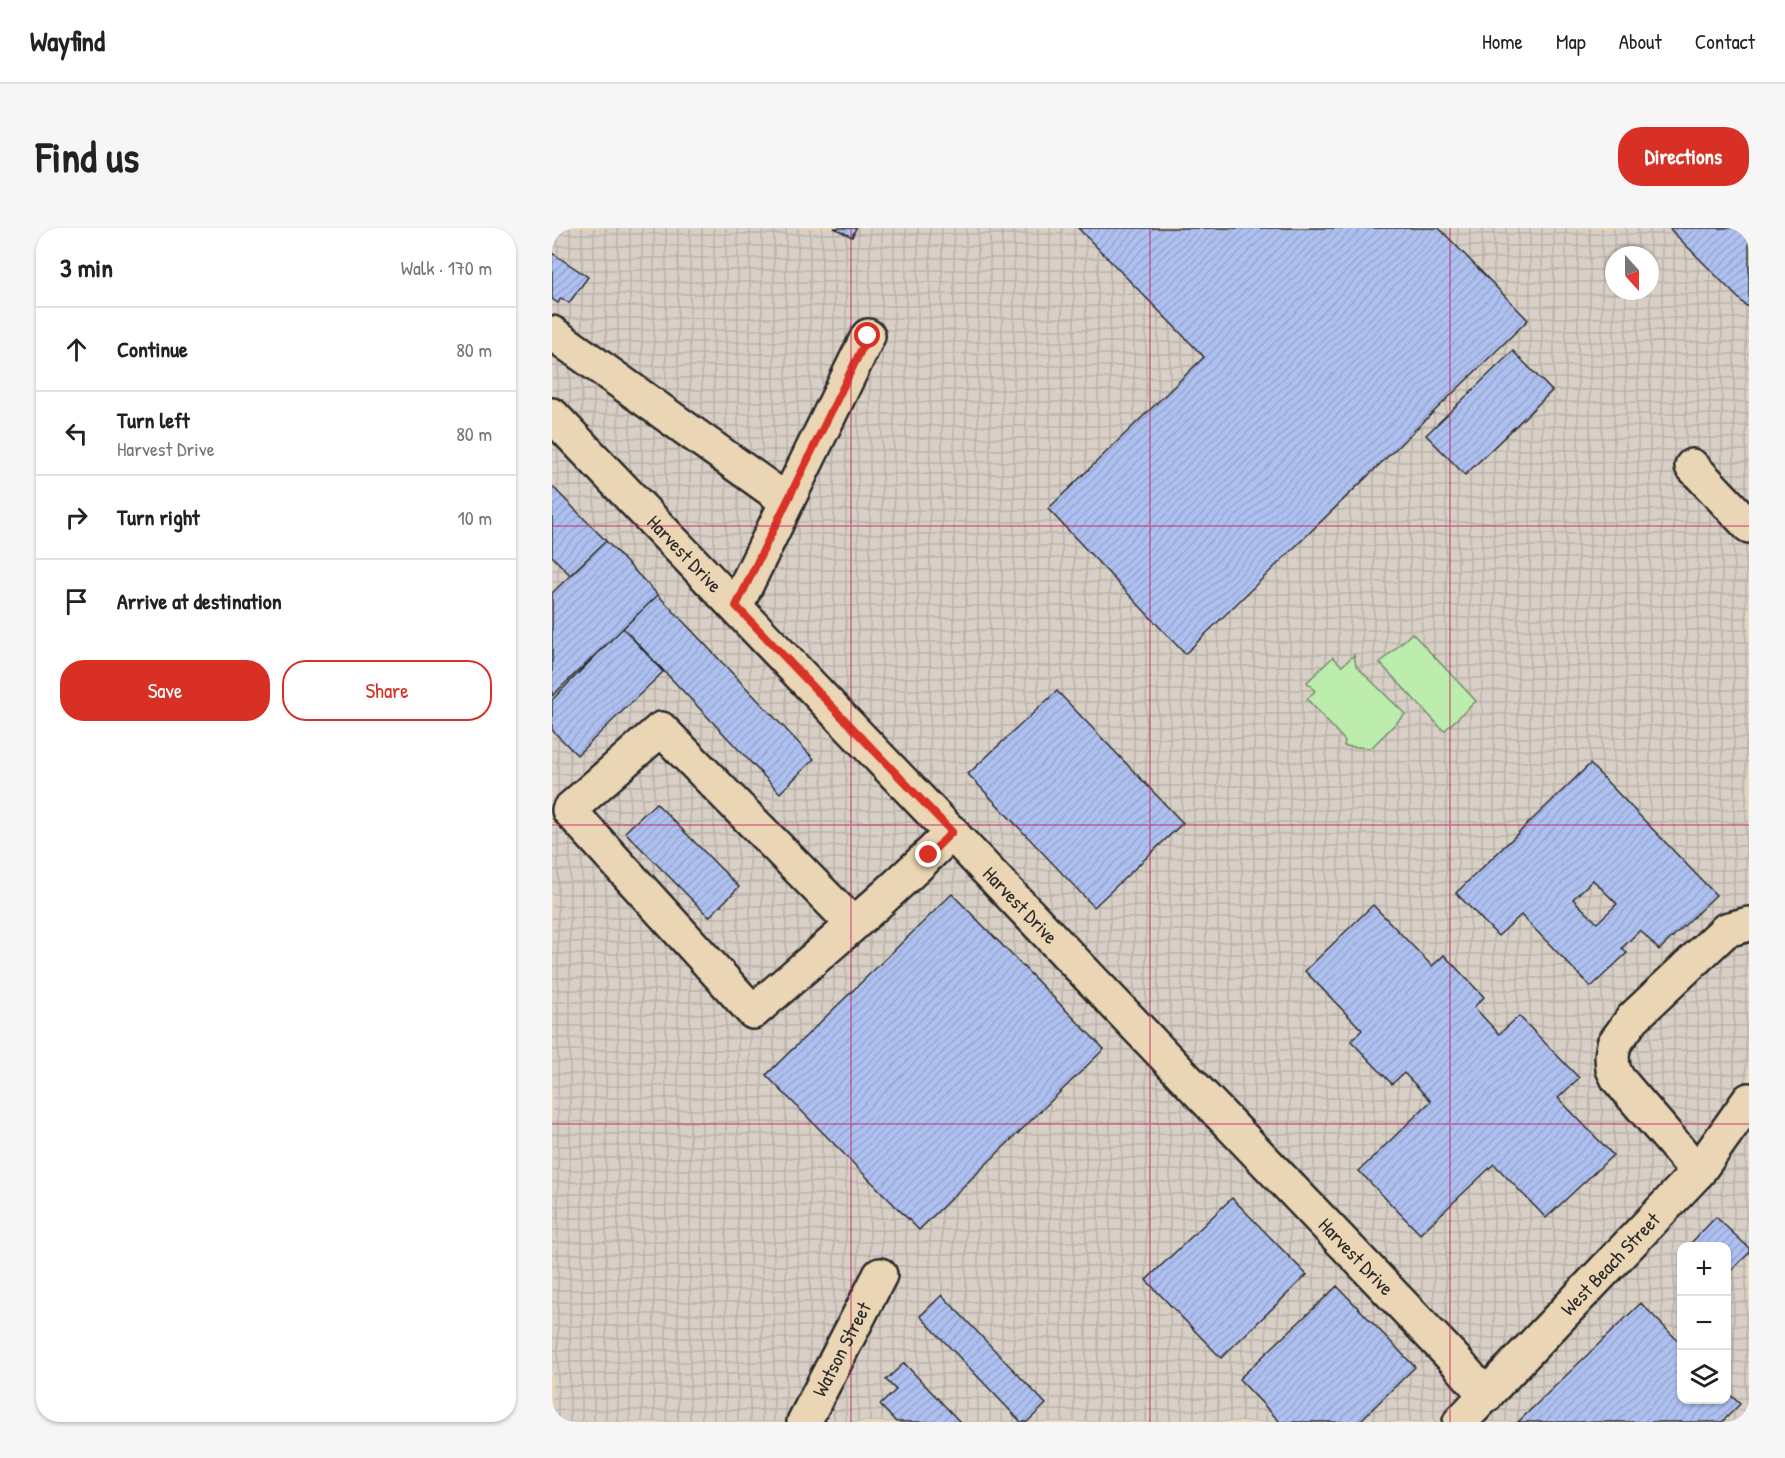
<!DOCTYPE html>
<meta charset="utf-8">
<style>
:root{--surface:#fff;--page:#f6f6f6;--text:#222;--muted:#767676;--line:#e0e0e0;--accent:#d93025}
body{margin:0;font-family:"Patrick Hand",sans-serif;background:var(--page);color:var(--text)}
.controls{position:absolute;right:18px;bottom:18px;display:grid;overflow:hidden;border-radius:12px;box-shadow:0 2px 4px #0004}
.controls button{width:54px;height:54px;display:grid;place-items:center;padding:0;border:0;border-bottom:2px solid var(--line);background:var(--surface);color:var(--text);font:30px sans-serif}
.compass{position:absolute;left:1053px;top:18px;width:54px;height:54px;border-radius:50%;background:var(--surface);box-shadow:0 2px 4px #0004;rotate:159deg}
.stop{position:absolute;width:18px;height:18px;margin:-14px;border:4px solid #d93025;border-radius:50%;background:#fff}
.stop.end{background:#d93025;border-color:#fff;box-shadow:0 2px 6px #0008}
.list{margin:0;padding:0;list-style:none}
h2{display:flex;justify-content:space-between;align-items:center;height:78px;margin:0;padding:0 24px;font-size:26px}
h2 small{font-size:20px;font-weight:400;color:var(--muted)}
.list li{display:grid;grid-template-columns:39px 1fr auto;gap:18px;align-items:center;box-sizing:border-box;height:84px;padding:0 24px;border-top:2px solid var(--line)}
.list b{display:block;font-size:22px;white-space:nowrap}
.list p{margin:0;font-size:20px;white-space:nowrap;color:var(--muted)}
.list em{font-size:20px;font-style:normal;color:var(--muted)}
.actions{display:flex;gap:12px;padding:18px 24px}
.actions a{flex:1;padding:14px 0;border:2px solid var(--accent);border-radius:24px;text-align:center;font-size:21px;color:var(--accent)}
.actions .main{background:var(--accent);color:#fff}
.icon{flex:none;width:33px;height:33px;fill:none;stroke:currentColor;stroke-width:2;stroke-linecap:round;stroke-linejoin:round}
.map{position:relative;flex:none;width:1197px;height:1194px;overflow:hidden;border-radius:24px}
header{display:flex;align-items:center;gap:36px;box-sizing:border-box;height:84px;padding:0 30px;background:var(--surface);border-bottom:2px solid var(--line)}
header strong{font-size:28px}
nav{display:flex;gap:33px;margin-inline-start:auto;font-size:21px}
.intro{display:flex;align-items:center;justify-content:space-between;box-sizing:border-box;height:144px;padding:0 36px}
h1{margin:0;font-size:42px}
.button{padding:15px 27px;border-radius:24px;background:var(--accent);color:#fff;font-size:21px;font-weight:700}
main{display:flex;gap:36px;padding:0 36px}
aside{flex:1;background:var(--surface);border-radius:24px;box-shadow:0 2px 4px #0004}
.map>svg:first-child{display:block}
.industrial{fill:url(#industrial-grid);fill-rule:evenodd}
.pitch{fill:#bdedad;stroke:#748c6c;stroke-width:1.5}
.building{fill:url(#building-hatch);stroke:#2b2b2b;stroke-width:1.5;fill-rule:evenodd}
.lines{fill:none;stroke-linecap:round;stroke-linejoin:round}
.minor-casing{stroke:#2b2b2b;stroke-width:38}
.major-casing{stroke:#2b2b2b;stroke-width:38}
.minor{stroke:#ead6b4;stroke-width:33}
.major{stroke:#ead6b4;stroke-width:33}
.route{stroke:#d93025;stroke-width:8}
.grid{fill:none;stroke:#c2185b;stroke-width:1.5;stroke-opacity:0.55}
.labels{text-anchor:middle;stroke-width:5;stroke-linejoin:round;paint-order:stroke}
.street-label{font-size:20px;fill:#2b2b2b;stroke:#ead6b4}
</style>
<header>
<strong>Wayfind</strong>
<nav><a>Home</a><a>Map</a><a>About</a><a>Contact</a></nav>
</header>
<div class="intro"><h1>Find us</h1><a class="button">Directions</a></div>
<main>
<aside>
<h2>3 min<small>Walk · 170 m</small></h2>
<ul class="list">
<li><svg class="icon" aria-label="ahead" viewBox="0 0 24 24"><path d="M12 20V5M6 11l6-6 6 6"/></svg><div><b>Continue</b></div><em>80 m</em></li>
<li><svg class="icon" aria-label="left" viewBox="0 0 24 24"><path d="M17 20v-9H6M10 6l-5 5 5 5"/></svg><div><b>Turn left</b><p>Harvest Drive</p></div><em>80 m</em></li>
<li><svg class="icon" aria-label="right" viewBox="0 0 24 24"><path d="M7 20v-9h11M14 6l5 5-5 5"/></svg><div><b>Turn right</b></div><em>10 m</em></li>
<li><svg class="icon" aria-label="arrive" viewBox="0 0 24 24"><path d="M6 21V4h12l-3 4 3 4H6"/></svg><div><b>Arrive at destination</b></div></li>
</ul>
<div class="actions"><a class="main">Save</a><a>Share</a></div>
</aside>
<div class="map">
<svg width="1197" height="1194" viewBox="0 0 1197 1194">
<defs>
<pattern id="industrial-grid" width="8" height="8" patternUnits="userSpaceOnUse" patternTransform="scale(1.5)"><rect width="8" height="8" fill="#d8cfc6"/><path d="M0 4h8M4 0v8" fill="none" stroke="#bab2aa"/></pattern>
<pattern id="building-hatch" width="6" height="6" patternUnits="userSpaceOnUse" patternTransform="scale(1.5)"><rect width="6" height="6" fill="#aec0f0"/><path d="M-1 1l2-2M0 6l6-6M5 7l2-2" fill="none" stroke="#96a5ce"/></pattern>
</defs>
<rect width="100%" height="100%" fill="#ead6b4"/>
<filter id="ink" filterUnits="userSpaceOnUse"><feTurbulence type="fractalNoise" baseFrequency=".0167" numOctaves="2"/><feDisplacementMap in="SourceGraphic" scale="12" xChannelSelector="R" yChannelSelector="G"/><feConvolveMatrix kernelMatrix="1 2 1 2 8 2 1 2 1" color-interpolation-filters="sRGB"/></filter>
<g filter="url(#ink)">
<!-- industrial -->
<path class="industrial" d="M0,0H1197V1194H0ZM1062,27H1098V63H1062ZM1130,1018H1174V1172H1130Z"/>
<!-- pitch -->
<path class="pitch" d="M860,405L924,473L892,503L828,435Z
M802,427L804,438L853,486L819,520L792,518L793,513L755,471L763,463L755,454L781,429L790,438Z"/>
<!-- building -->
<path class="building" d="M282,0H304L300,9Z
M526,0H887L976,92L633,426L496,281L652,129Z
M1117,0H1197V79L1193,77Z
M0,25L36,49L17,75L9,70L6,75L0,71Z
M961,123L1000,163L913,247L874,207Z
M0,258L54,313L18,347L0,328Z
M54,313L106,367L0,468V365Z
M106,367L262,531L228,565L71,400Z
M71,400L111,444L25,527L0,502V472Z
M505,463L631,595L542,679L416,546Z
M1038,536L1164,667L1107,722L1088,702L1070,720L1075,725L1039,759L969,687L946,708L904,665ZM1041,652L1065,676L1045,695L1021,671Z
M104,575L187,659L157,689L73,604Z
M400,666L552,821L367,1002L214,847Z
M821,677L880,738L892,727L932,769L922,779L947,806L967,788L1027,850L1006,870L1061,927L994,990L942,936L868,1006L807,943L879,873L852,845L840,856L799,813L810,802L753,743Z
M680,970L755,1047L669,1130L594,1052Z
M1164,989L1197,1020V1025L1174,1048V1018H1140L1138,1016Z
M785,1058L863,1139L807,1194H728L687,1151Z
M390,1067L494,1176L475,1194H469L368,1088Z
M1089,1075L1130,1117V1172H1174V1163L1188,1176L1170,1194H966Z
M352,1135L408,1194H344L328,1177L344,1162L334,1152Z"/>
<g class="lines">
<defs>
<g id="minor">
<path d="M0,105L235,273"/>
<path id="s1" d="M0,187L904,1133L934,1168"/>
<path d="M1140,238L1197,298"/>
<path d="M184,378L316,108"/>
<path d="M301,696L109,501L17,582L201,784C268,725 337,668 400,604"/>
<path d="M1146,944L1066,851L1061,841L1060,828L1062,816L1081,790L1174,702L1197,696"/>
<path id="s2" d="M252,1194L328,1047"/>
</g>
<g id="major">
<path id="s3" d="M908,1194L1146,944L1197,872"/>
</g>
</defs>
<!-- minor casing -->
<use href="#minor" class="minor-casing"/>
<!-- major casing -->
<use href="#major" class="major-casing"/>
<!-- minor -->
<use href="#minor" class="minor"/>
<!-- major -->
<use href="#major" class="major"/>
</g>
</g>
<g class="lines" filter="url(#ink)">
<!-- route -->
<path class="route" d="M316,108L184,378L400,604L377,627"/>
</g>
<!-- grid -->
<path class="grid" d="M299,0V1194M598,0V1194M898,0V1194M0,298H1197M0,597H1197M0,896H1197"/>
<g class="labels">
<!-- street labels -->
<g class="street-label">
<text dy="7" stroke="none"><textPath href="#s1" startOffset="192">Harvest Drive</textPath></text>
<text dy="7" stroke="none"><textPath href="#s1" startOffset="678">Harvest Drive</textPath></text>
<text dy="7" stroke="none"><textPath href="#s1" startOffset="1164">Harvest Drive</textPath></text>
<text dy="7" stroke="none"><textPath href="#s3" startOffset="218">West Beach Street</textPath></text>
<text dy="7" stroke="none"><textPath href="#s2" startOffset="82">Watson Street</textPath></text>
</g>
</g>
</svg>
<div class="controls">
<button>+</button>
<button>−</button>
<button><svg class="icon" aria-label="layers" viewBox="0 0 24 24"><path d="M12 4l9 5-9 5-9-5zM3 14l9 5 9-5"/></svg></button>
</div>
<svg class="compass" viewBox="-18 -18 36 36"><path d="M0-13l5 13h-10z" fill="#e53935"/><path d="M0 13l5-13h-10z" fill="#767676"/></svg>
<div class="stop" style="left:316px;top:108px"></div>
<div class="stop end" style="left:377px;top:627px"></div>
</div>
</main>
